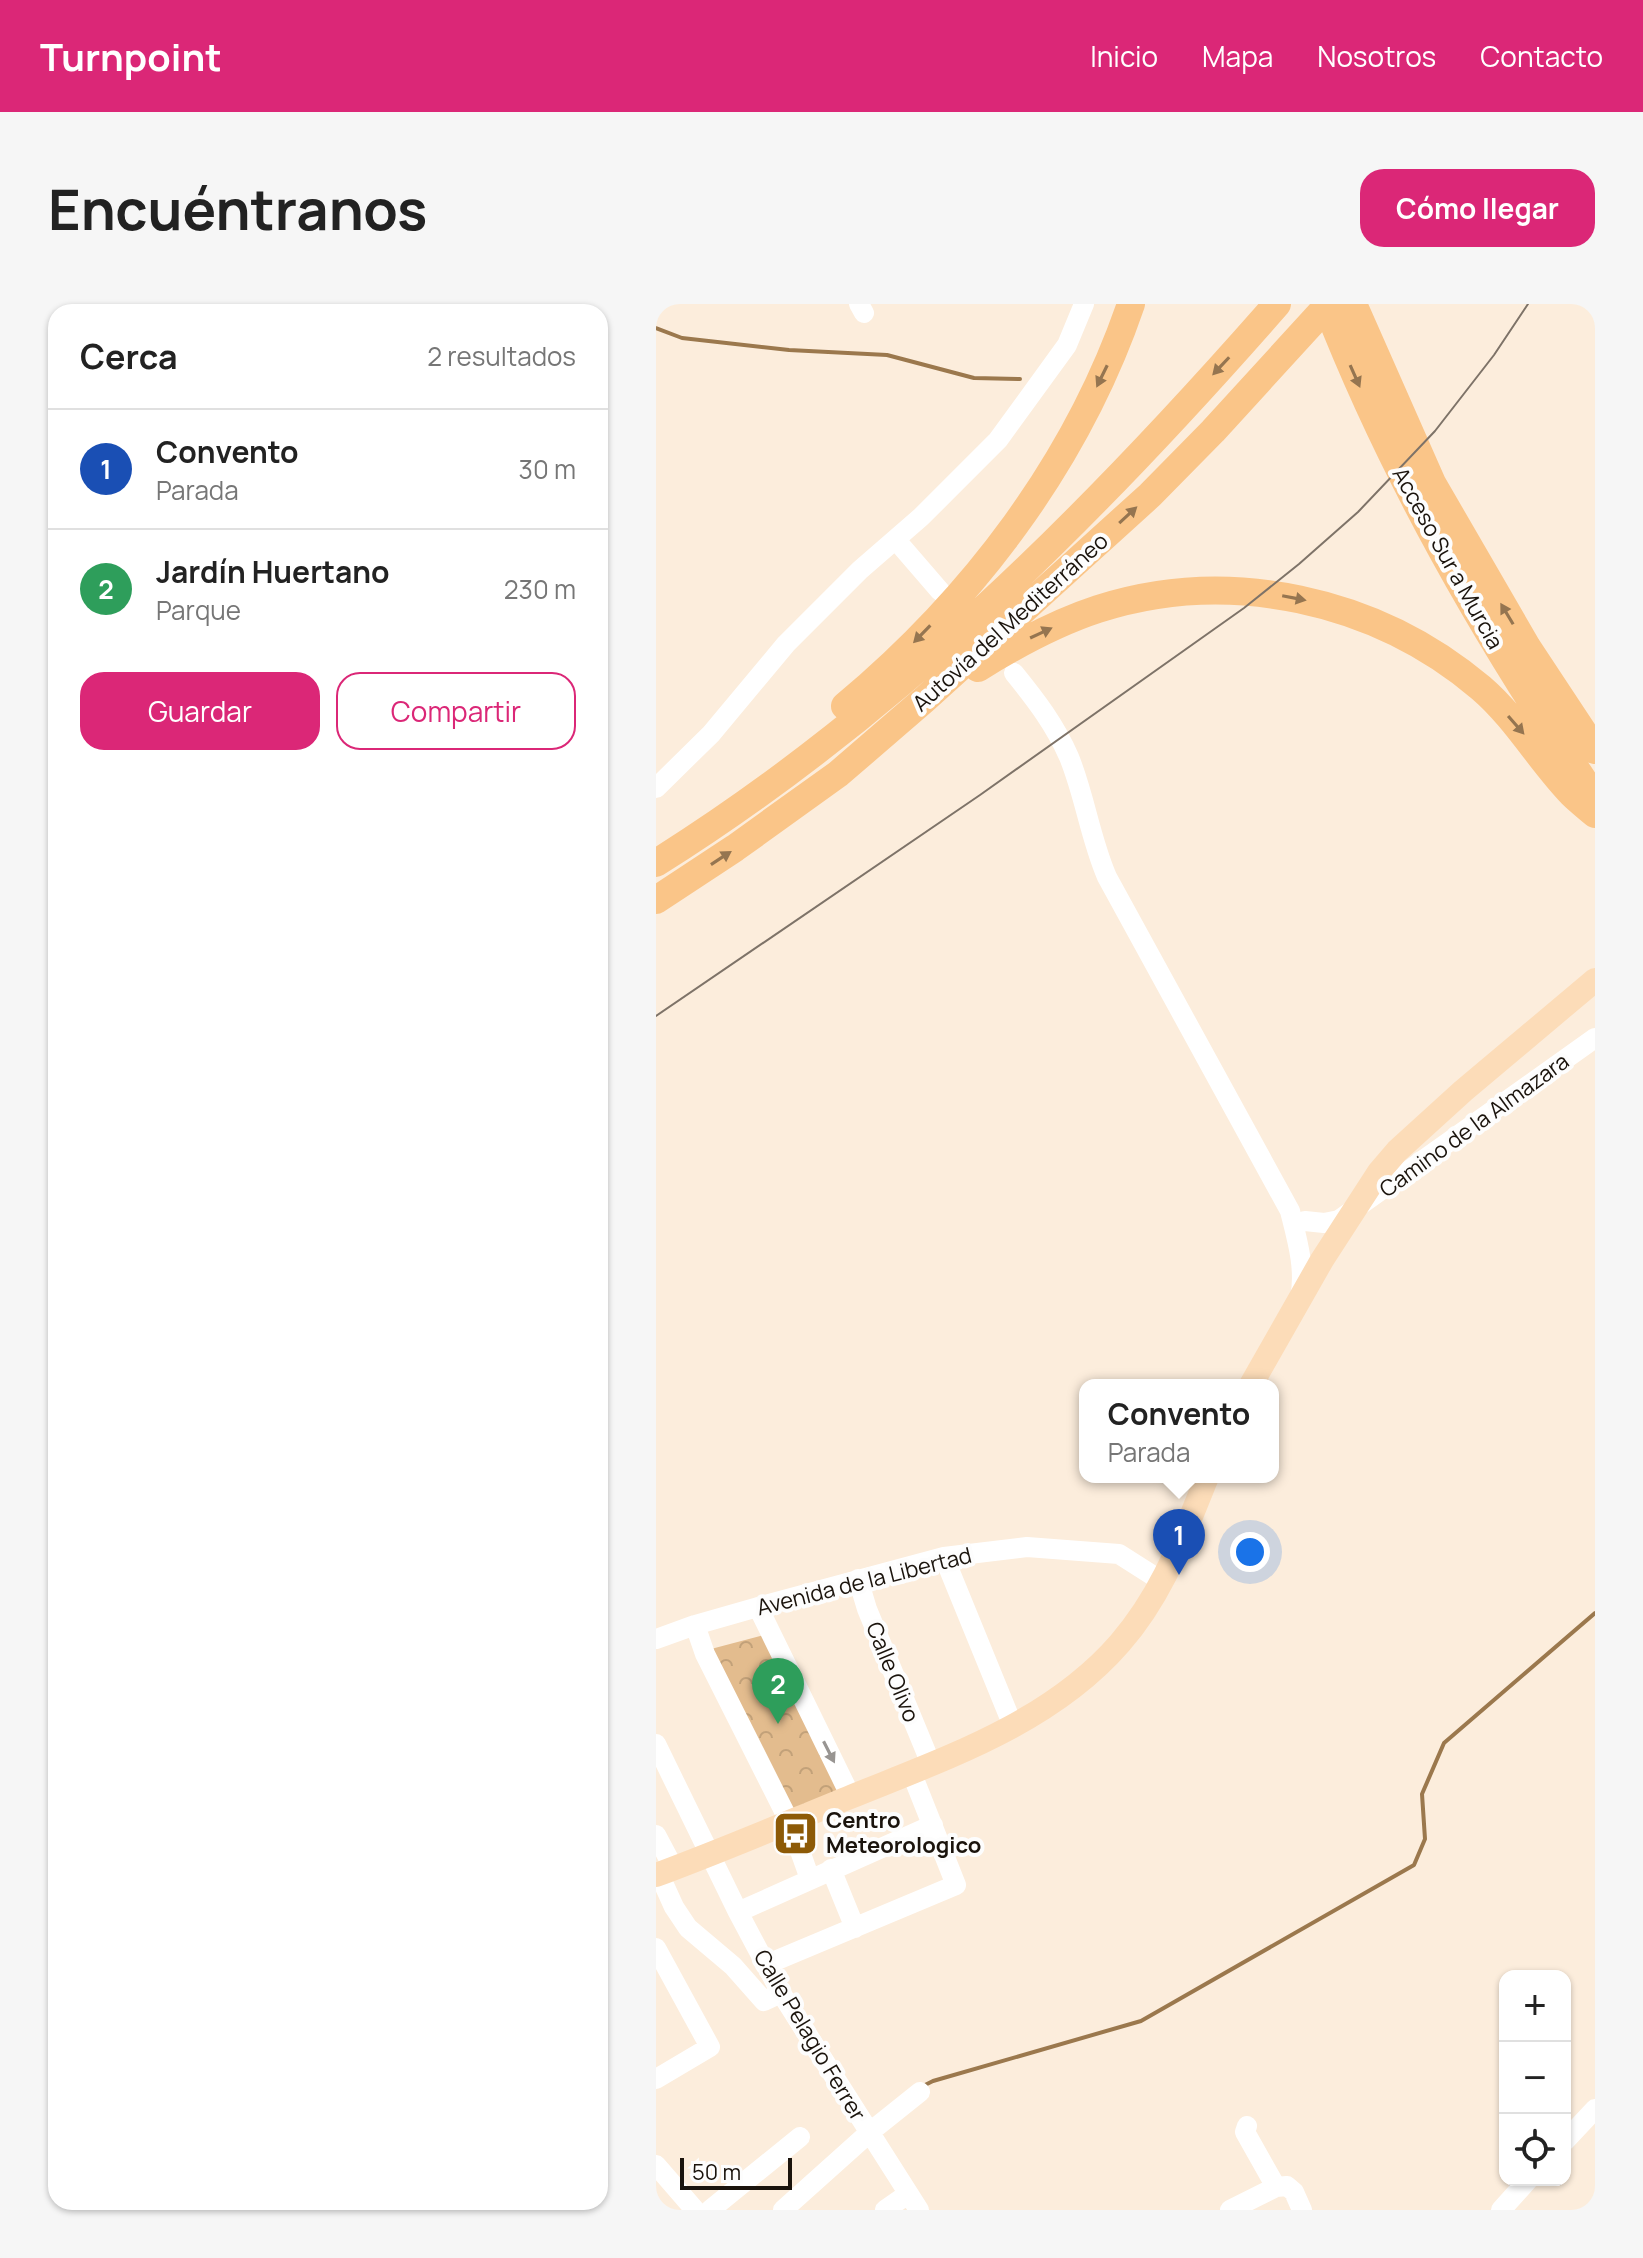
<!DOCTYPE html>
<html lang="es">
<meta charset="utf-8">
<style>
:root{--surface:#fff;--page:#f6f6f6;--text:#222;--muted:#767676;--line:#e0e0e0;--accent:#db2777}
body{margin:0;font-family:Manrope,sans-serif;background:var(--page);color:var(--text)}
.controls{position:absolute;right:24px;bottom:24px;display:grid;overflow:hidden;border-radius:16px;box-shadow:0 2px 6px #0004}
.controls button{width:72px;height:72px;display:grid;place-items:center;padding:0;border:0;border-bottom:2px solid var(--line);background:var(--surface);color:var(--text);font:40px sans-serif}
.scale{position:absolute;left:24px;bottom:20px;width:112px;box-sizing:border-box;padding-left:8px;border:4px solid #1a130c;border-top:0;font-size:22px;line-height:28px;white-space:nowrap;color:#1a130c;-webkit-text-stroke:6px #fdfdfd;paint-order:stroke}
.you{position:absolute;left:594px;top:1248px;width:28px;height:28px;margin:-20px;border:6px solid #fff;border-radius:50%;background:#1a73e8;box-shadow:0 0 0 12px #1a73e833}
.badge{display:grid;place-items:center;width:52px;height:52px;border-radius:50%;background:var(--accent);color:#fff;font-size:26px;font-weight:700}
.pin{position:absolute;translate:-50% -66px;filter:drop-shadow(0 2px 4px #0008)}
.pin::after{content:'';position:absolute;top:42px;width:28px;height:24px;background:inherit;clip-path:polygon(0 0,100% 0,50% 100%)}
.popup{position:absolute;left:423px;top:1075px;width:200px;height:104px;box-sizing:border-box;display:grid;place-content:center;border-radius:16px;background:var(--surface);filter:drop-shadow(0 2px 6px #0005);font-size:26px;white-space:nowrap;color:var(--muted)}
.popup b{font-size:30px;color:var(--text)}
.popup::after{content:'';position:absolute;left:50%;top:100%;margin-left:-16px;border:16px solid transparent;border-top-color:var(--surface)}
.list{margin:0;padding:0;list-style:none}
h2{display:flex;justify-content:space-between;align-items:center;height:104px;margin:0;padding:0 32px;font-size:34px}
h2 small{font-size:26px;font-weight:400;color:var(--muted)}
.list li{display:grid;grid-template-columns:52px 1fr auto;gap:24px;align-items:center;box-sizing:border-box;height:120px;padding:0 32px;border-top:2px solid var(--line)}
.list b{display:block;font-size:30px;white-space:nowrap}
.list p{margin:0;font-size:26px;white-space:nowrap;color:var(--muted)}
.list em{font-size:26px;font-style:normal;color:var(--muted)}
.actions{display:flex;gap:16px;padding:24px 32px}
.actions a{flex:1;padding:18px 0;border:2px solid var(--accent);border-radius:24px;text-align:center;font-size:28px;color:var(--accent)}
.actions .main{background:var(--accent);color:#fff}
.icon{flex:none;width:44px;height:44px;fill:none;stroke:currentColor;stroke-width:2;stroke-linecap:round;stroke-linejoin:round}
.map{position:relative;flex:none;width:939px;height:1906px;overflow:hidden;border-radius:24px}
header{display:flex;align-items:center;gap:48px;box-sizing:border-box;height:112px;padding:0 40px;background:var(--accent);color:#fff}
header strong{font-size:38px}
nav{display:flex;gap:44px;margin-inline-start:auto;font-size:28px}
.intro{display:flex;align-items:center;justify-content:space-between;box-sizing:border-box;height:192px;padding:0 48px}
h1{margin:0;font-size:56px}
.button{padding:20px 36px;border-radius:24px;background:var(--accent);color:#fff;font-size:28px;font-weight:700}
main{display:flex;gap:48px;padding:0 48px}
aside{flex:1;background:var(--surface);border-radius:24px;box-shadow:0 2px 6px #0004}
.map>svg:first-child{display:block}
.forest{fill:url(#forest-crowns)}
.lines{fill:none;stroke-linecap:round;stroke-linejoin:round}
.stream{stroke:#9b784d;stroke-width:4}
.minor{stroke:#fff;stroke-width:20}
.major{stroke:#fcdcb8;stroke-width:24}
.highway{stroke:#fac588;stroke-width:28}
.tram{stroke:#7e7368;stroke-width:2}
.oneway{fill:#957550}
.oneway2{fill:#989592}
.labels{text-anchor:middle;stroke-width:8;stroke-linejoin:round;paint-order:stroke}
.street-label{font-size:22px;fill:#1a130c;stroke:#fdfdfd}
.poi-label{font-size:22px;font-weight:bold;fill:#1a130c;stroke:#fdfdfd;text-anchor:start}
</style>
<header>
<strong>Turnpoint</strong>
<nav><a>Inicio</a><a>Mapa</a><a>Nosotros</a><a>Contacto</a></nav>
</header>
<div class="intro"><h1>Encuéntranos</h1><a class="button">Cómo llegar</a></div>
<main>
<aside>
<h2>Cerca<small>2 resultados</small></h2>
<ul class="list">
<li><span class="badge" style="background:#1a4fb4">1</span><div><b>Convento</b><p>Parada</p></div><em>30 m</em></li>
<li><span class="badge" style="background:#2e9e5b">2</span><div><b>Jardín Huertano</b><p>Parque</p></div><em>230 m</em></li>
</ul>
<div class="actions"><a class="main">Guardar</a><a>Compartir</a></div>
</aside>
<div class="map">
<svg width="939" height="1906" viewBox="0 0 939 1906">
<defs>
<pattern id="forest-crowns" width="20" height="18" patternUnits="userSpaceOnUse" patternTransform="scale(2)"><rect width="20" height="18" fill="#e3bc8e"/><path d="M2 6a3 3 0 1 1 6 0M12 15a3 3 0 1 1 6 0" fill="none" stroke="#c2a179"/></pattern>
</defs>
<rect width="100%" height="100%" fill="#fceddc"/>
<!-- forest -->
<path class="forest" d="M108,1331L189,1494L141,1514L55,1345Z"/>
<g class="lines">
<!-- stream -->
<path class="stream" d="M0,24L26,34L133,46L231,51L318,74L364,75
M267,1782L277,1777L485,1717L758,1561L769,1535L766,1490L788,1439L939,1309"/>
<!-- minor -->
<path class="minor" d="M203,0L208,9
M240,236L284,287
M358,369C380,396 399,421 413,453C429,492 434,534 451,573L634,907C641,935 650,965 644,994
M0,484L55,430L130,340L204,266L265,213L342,136L411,41L428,0
M649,917L668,919L683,916L939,734
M288,1253L357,1422
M202,1275L211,1305L275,1460
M102,1303L195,1493
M39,1321L49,1350L134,1519L154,1575
M0,1335L39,1321L102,1303L288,1253L371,1243L463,1250L507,1278
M0,1440L82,1608L125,1689L263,1906
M0,1531L18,1565
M175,1565L199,1624
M3,1570L18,1603L32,1624L77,1662L108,1697L125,1689
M82,1608L277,1521
M0,1644L54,1743L0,1775
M109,1661L300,1581L256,1470
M909,1837L939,1805
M0,1861L39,1906
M620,1883L631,1882L638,1888L646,1906
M54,1906L144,1833
M127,1906L214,1828L264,1788
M229,1906L252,1890
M574,1906L620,1883L589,1828L591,1822
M845,1906L872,1876"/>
<!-- major -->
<path class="major" d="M595,1081L666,956L723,868L741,847L807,787L939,676
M0,1571C65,1547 128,1520 192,1494C287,1455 394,1420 464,1339C508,1288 526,1234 551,1173"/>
<!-- highway -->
<path class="highway" d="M670,0C737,172 828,331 932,483
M697,0L776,179L871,343L939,446
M322,364C359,341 399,319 442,305C573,263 720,295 825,384C861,415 884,457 916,490C923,497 931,503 939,510
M189,402C317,295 421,158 475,0
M0,559C238,410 437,210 621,0
M0,596L79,544L182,470L269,395L494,191L557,127L673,0"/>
<!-- tram -->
<path class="tram" d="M0,712L324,491L588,304L643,260L702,208L779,127L838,51L872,0"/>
</g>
<!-- one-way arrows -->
<defs><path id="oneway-solid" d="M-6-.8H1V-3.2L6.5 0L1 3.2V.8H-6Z" transform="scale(2)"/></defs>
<g class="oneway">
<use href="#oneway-solid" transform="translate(565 62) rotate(133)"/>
<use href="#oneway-solid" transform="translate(446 72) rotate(116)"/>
<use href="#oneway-solid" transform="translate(699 72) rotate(66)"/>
<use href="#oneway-solid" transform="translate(472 211) rotate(-43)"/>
<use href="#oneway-solid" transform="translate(638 294) rotate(11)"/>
<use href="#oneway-solid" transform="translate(851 310) rotate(-121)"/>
<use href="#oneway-solid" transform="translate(385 329) rotate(-25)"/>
<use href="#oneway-solid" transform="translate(266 330) rotate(134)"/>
<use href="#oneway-solid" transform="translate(860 421) rotate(49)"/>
<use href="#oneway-solid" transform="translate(65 554) rotate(-33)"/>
</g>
<use class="oneway2" href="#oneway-solid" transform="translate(173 1448) rotate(63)"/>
<!-- icons -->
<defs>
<symbol id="bus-square" viewBox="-11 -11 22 22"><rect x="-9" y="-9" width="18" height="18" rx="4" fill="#8d5a07" stroke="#fdfdfd"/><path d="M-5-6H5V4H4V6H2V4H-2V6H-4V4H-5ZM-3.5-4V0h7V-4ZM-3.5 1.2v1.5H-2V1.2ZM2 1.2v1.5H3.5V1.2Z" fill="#fff"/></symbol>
</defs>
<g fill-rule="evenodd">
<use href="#bus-square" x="114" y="1504" width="51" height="51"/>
</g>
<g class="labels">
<!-- street labels -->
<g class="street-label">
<text transform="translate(792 254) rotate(61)" y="8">Acceso Sur a Murcia</text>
<text transform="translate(354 318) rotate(-42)" y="8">Autovía del Mediterráneo</text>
<text transform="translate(818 821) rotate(-36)" y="8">Camino de la Almazara</text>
<text transform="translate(208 1277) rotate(-14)" y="8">Avenida de la Libertad</text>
<text transform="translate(237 1368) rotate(68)" y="8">Calle Olivo</text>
<text transform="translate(154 1731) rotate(59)" y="8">Calle Pelagio Ferrer</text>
</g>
<!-- poi labels -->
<g class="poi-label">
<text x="170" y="1524">Centro<tspan x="170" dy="25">Meteorologico</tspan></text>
</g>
</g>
</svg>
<div class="controls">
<button>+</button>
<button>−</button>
<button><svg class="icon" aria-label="locate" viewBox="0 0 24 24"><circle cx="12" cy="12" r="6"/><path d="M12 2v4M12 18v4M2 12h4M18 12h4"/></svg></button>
</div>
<div class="scale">50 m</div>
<div class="you"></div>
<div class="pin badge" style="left:523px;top:1271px;background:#1a4fb4">1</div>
<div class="popup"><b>Convento</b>Parada</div>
<div class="pin badge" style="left:122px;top:1420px;background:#2e9e5b">2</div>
</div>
</main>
